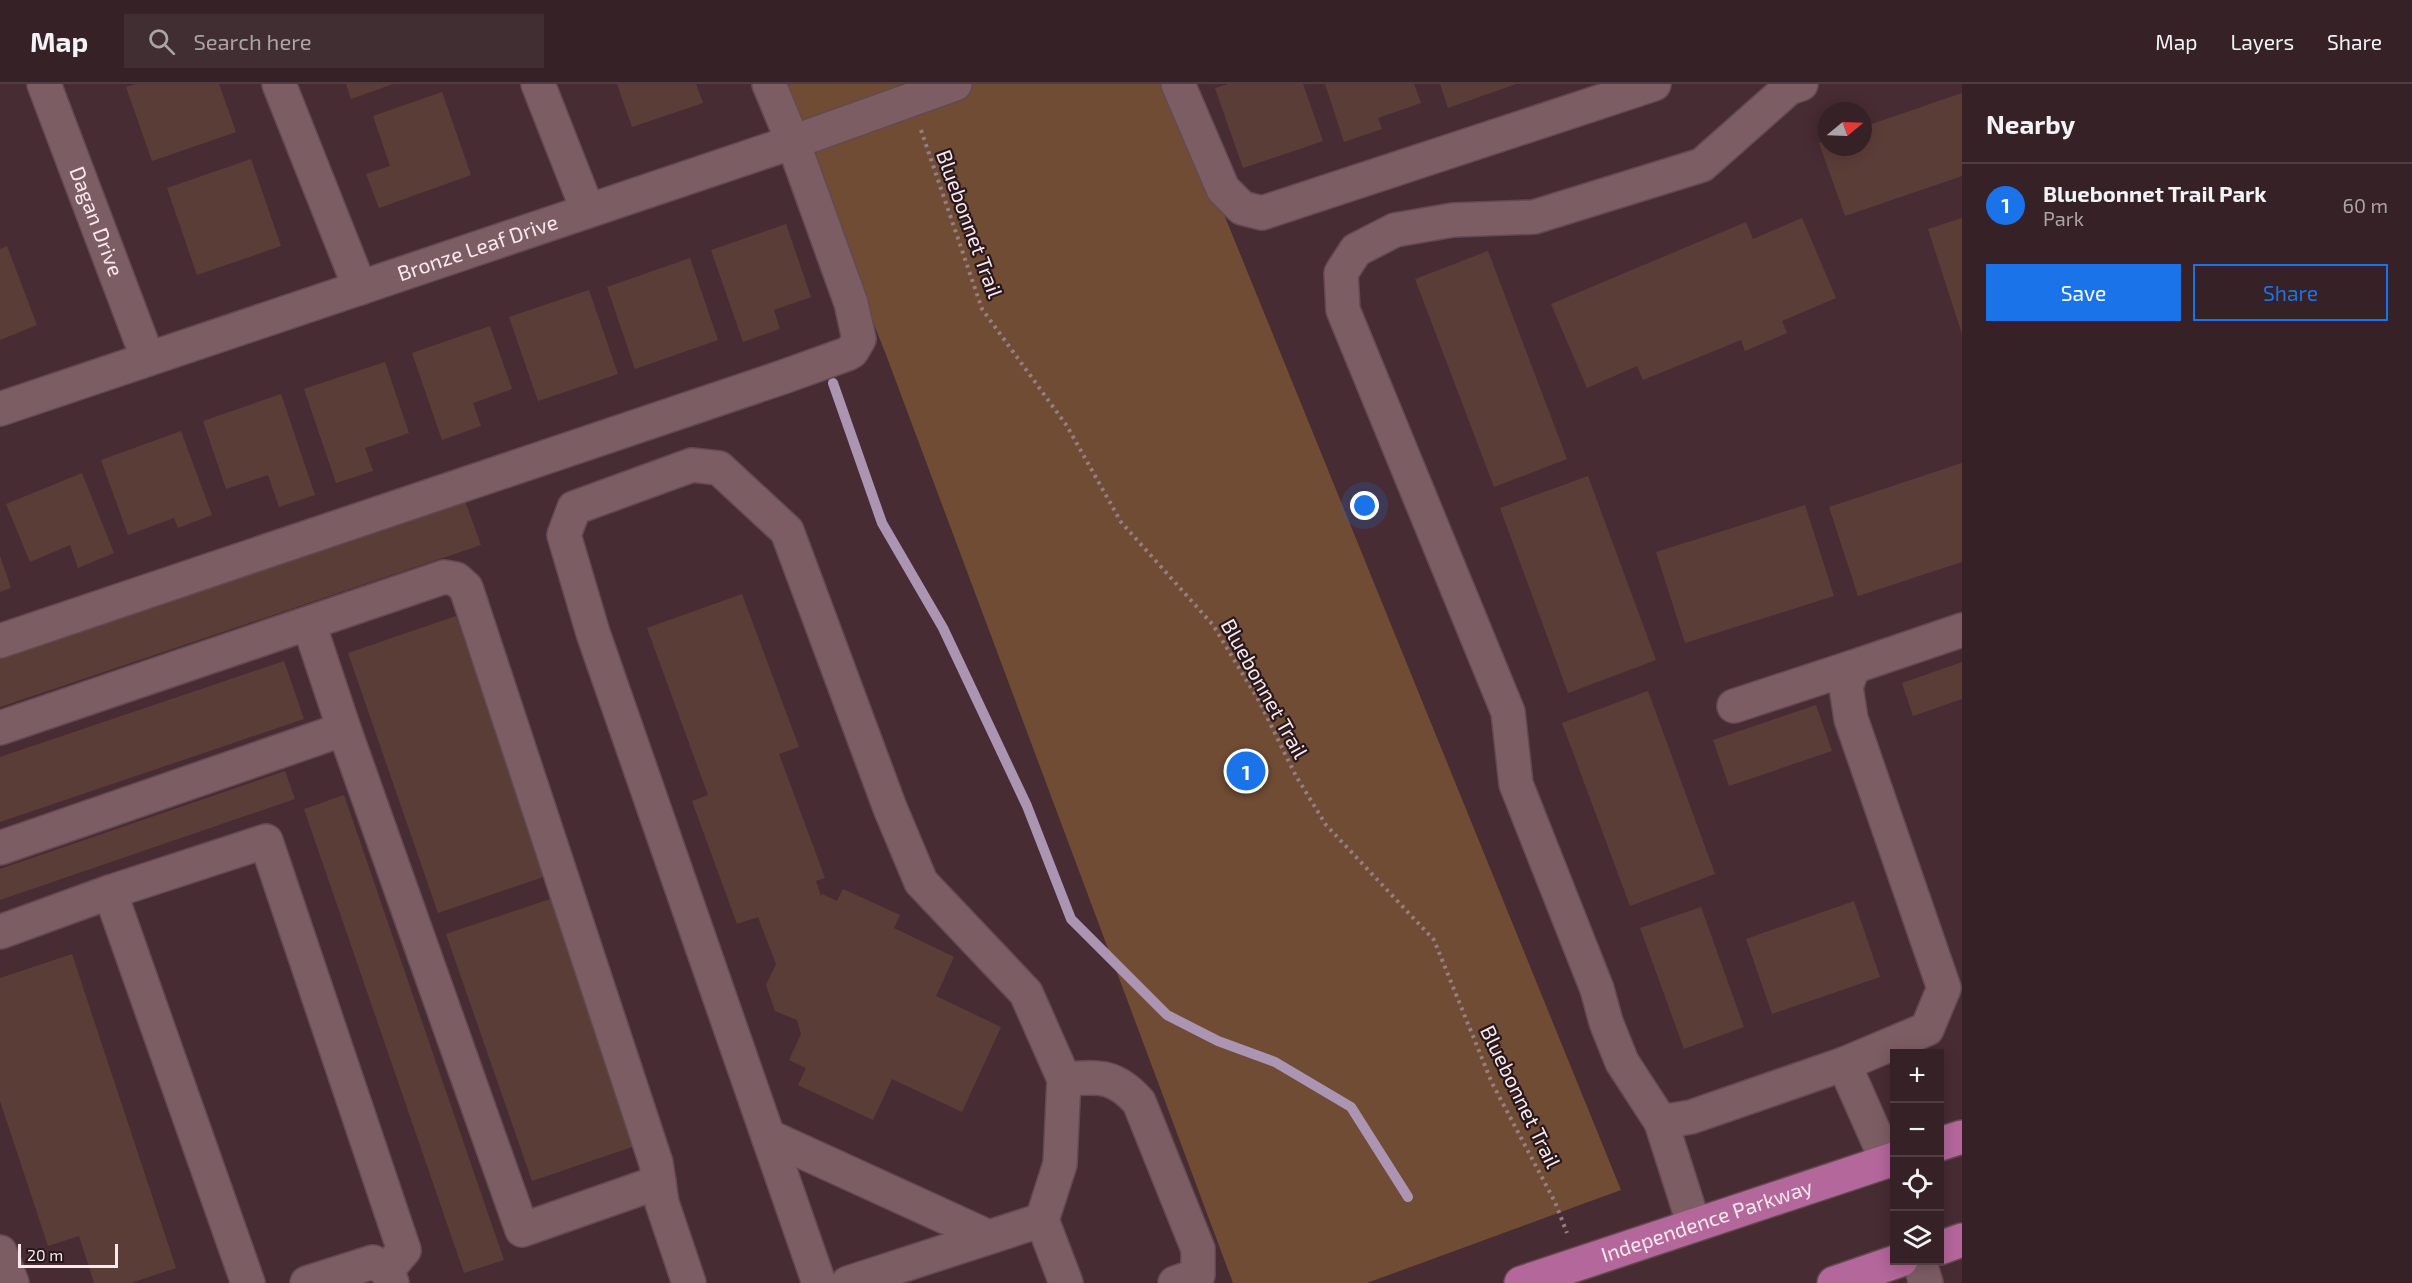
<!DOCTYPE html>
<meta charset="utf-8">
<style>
:root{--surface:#362126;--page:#412e32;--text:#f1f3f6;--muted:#aaa3a7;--line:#503e43;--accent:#1a73e8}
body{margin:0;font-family:"Exo 2",sans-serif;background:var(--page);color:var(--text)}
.controls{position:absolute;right:18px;bottom:18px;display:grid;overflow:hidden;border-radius:0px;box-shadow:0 3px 15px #0003}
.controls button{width:54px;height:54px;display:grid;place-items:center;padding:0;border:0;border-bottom:2px solid var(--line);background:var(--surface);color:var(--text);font:30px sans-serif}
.compass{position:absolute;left:1818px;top:18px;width:54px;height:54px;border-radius:50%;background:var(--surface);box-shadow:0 3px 15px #0003;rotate:71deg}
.scale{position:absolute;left:18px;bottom:15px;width:100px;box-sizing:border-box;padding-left:6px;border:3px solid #fbe8ec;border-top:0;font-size:16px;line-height:21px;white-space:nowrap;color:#fbe8ec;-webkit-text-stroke:4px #26181c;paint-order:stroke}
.you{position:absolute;left:1365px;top:422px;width:21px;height:21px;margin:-15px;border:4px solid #fff;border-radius:50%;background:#1a73e8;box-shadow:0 0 0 9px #1a73e833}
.badge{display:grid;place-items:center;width:39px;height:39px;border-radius:50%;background:var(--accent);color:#fff;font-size:20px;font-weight:700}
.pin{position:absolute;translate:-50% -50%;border:3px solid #fff;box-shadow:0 2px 6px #0006}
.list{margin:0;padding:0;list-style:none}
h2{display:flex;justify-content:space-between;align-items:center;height:78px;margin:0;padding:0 24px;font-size:26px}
h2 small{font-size:20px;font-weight:400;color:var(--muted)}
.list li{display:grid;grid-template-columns:39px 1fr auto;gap:18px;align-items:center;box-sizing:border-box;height:84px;padding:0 24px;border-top:2px solid var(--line)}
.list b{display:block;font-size:22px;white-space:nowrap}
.list p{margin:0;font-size:20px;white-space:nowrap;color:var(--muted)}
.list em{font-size:20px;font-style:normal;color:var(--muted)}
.actions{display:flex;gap:12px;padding:18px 24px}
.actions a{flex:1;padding:14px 0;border:2px solid var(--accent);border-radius:0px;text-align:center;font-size:21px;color:var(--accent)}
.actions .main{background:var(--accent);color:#fff}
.icon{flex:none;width:33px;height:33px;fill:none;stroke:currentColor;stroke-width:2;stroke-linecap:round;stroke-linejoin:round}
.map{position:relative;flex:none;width:1962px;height:1199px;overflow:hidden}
header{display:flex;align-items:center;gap:36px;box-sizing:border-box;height:84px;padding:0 30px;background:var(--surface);border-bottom:2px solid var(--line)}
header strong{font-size:28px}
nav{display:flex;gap:33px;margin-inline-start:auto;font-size:21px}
.search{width:420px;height:54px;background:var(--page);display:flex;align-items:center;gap:15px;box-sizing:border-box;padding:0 21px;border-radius:0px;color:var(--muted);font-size:22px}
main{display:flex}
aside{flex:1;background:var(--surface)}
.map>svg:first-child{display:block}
.green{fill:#6f4c33}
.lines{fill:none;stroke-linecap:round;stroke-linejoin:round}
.stream{stroke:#ac95b3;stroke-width:10}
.building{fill:#5b3d38}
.minor-casing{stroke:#634a51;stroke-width:36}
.major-casing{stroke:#634a51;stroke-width:36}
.path{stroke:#967d83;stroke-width:4;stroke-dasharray:3 4.5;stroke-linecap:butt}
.minor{stroke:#7d5d64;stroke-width:33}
.major{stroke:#b4679b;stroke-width:33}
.labels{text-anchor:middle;stroke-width:4.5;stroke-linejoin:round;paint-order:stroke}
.street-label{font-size:21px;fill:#fbe8ec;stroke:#26181c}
</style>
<header>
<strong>Map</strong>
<div class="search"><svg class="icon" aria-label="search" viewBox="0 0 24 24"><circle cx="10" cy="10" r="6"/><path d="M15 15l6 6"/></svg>Search here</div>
<nav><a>Map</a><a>Layers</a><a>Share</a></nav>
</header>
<main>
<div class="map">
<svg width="1962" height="1199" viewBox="0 0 1962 1199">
<rect width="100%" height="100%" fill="#482c33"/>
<!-- green -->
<path class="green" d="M778,0H1171L1621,1106L1367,1199H1233L885,268Z"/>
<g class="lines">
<!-- stream -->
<path class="stream" d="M833,299L882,439L943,544L1027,722L1071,835L1167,931L1218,957L1275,978L1351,1023L1408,1113"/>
</g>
<!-- building -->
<path class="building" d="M136,0H219L236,48L152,77L126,3Z
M346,0H393L351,15Z
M617,0H696L703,19L632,43Z
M1228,0H1303L1323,57L1243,84L1215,4Z
M1325,0H1414L1421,19L1378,34L1382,45L1344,58Z
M1440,0H1516L1448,24Z
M442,8L471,91L379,124L366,90L390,82L373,32Z
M1962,9V92L1845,132L1819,59L1827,56V63H1863V43Z
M251,75L281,162L197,191L167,104Z
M1802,134L1836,214L1782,237L1787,249L1745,267L1741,256L1643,296L1637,282L1587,304L1551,220L1746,138L1753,155Z
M1962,134V250L1928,145Z
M786,140L811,213L774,226L780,245L743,258L711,166Z
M7,162L37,241L0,256V165Z
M1488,167L1567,375L1494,403L1415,195Z
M690,174L718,256L635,285L607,203Z
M589,206L618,290L538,317L509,233Z
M490,242L512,305L473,319L481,342L442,356L412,269Z
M385,278L409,349L365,364L373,387L336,399L304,305Z
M281,310L315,411L279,423L268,391L226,405L203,337Z
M181,347L212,431L178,444L174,434L128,451L101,376Z
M1962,379V478L1858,512L1829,423Z
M82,389L114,469L78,484L70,461L30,478L6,420Z
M1588,392L1656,576L1568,609L1500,424Z
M465,417L481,461L0,623V574Z
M1805,421L1834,512L1685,559L1656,468Z
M0,472L11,504L0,508Z
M742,510L799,663L779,670L825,794L816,797L821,812L822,810L837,817L843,805L900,831L894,844L954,873L936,912L1001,943L962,1028L892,995L873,1036L798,1001L806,984L789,976L801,950L797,936L775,927L766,901L776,880L758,833L737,840L692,717L708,711L647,544Z
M456,532L546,792L438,829L348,569Z
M284,577L304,635L0,738V673Z
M1962,578V615L1913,632L1902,599Z
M1648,607L1715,790L1630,822L1562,639Z
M1816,621L1832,667L1729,702L1713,656Z
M285,687L295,715L0,816V785Z
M344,711L504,1176L464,1189L304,725Z
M553,814L638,1061L532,1097L446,850Z
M1854,817L1880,893L1772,930L1746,855Z
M1701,823L1744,943L1684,965L1640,844Z
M72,870L176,1184L131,1199H94L79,1152L48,1162L0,1017V894Z"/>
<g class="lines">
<defs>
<g id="minor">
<path id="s1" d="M44,0L148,275"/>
<path d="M279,0L360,204"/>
<path d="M538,0L588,127"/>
<path d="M1178,0L1223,105L1242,124L1262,129L1654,0"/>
<path d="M1801,0L1789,4L1702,81L1534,133L1453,136L1395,146L1356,166L1341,189L1343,226L1508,628L1516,700L1597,905L1606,938L1622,978L1661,1038L1691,1033L1844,980L1927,945L1944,904L1851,635L1846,603L1853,583L1962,546"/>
<path id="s2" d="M0,325L793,58L955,0"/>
<path d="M0,557L783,293L847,270L852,267L859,255L851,219L793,58L769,0"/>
<path d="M1734,622L1853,583"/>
<path d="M0,644L444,493L456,495L466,504L656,1079L662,1119L689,1199"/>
<path d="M344,645L522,1146L659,1098"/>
<path d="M0,764L344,645L309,540"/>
<path d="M110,808L266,757L404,1166L387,1186"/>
<path d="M0,848L110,808L248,1199"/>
<path d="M1844,980L1887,1077"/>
<path d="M1064,995C1099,993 1114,990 1139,1018L1198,1165V1191L1175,1199"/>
<path d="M1661,1038L1694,1141"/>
<path d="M768,1052L989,1153"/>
<path d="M0,1168L12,1199"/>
<path d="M1919,1176L1926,1199"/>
<path d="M307,1199L373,1178L387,1186L392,1199"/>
<path d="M819,1199L593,549L564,451L574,424L692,381L719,384L787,447L890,724L921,798L1026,909L1064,995L1060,1080L1042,1136L1066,1199"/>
<path d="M848,1199L1042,1136"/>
</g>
<g id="major">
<path d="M1940,1060L1962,1053"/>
<path d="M1940,1164L1962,1156"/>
<path id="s3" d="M1521,1199L1894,1075"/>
<path d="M1834,1199L1901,1176"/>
</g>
</defs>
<!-- minor casing -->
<use href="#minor" class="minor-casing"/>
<!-- major casing -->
<use href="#major" class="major-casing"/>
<!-- path -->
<path class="path" d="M921,46L982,225L1067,342L1121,438L1213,541L1259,617L1296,692L1326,741L1434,856L1492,999L1555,1118L1567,1149"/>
<!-- minor -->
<use href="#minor" class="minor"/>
<!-- major -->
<use href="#major" class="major"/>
</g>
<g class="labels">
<!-- street labels -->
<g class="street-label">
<text dy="7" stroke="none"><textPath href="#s1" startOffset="147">Dagan Drive</textPath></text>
<text transform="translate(969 140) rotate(70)" y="7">Bluebonnet Trail</text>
<text dy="7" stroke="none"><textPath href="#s2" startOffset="504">Bronze Leaf Drive</textPath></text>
<text transform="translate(1264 605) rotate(61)" y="7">Bluebonnet Trail</text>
<text transform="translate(1520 1013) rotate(64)" y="7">Bluebonnet Trail</text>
<text dy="7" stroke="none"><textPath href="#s3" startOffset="196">Independence Parkway</textPath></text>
</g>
</g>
</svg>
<div class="controls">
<button>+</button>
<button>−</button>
<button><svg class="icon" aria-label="locate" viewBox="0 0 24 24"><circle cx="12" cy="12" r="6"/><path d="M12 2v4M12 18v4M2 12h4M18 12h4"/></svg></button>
<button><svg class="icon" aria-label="layers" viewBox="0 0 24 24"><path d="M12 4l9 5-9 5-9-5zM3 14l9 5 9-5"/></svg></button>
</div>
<svg class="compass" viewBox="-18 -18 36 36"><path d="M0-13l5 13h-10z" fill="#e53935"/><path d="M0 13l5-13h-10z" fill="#aaa3a7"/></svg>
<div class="scale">20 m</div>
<div class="you"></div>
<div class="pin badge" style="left:1246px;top:687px">1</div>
</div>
<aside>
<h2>Nearby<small></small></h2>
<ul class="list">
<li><span class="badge">1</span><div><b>Bluebonnet Trail Park</b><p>Park</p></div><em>60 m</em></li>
</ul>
<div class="actions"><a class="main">Save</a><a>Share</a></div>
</aside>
</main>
